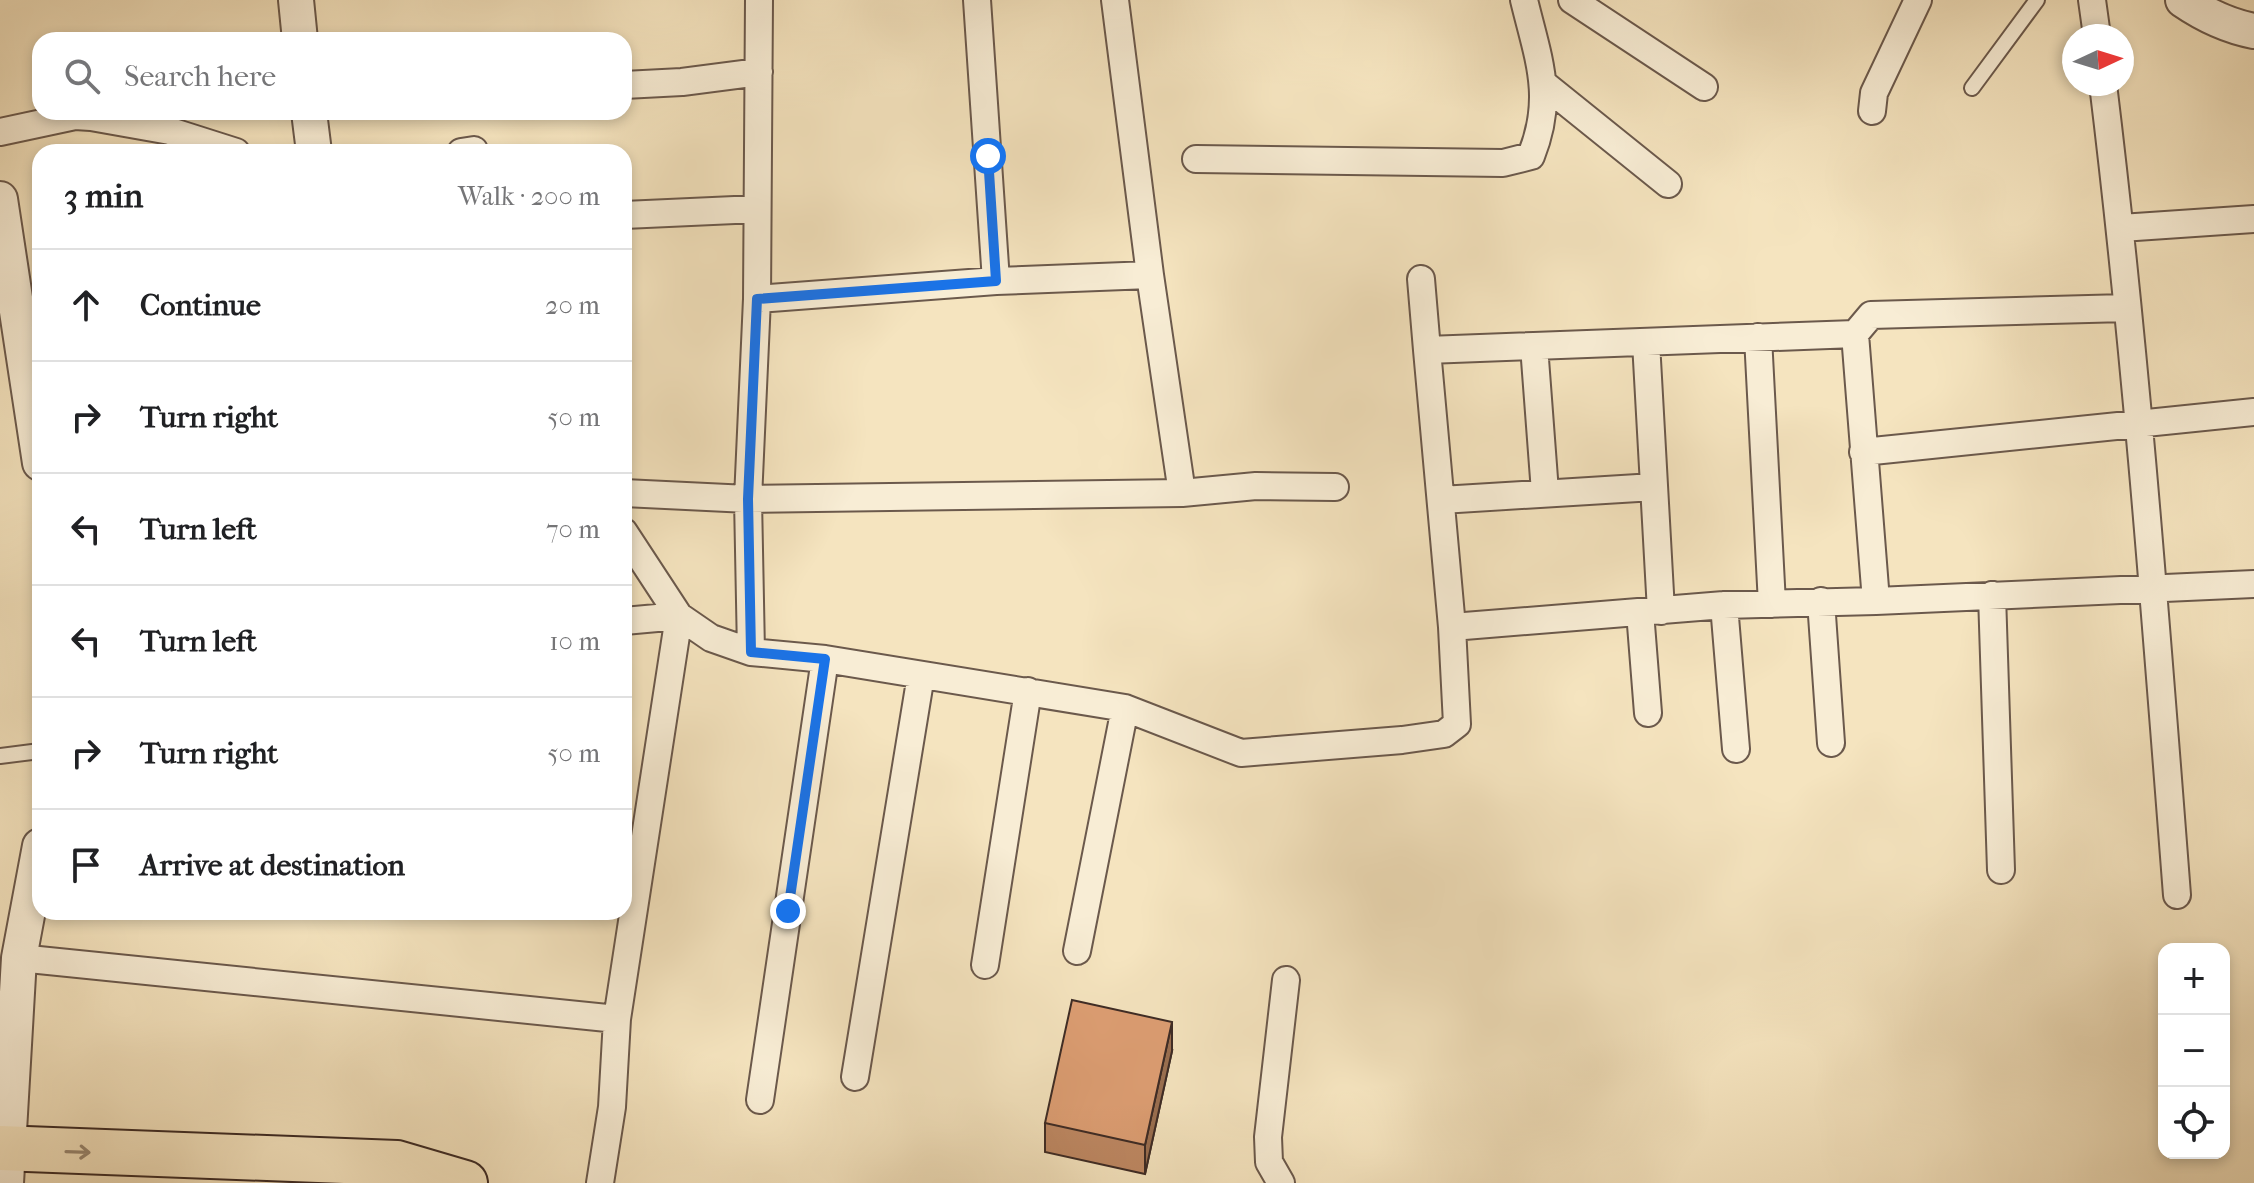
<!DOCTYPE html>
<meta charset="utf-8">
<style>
:root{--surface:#fff;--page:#f2f2f2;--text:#202124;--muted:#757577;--line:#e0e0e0}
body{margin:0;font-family:"IM FELL French Canon",serif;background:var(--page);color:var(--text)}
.controls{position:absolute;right:24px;bottom:24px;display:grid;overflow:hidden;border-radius:16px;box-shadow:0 4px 12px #0003}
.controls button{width:72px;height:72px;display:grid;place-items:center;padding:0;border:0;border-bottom:2px solid var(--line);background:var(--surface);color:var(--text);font:40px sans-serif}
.compass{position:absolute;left:2062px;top:24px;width:72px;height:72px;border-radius:50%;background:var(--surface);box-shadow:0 4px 12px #0003;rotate:86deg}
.stop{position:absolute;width:24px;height:24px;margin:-18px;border:6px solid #1a73e8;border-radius:50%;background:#fff}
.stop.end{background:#1a73e8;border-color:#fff;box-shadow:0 2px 8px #0008}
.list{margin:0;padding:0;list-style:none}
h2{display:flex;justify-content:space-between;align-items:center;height:104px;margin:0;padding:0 32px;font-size:34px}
h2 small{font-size:26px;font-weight:400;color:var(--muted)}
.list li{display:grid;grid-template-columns:52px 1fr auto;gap:24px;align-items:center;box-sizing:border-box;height:112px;padding:0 32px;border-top:2px solid var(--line)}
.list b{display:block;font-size:30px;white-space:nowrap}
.list em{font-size:26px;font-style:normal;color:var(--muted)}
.icon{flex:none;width:44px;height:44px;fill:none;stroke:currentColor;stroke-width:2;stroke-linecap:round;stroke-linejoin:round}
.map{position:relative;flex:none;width:2254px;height:1183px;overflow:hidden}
.search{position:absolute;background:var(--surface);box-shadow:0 4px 12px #0003;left:32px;top:32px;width:600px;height:88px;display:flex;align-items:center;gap:20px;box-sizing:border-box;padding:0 28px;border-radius:24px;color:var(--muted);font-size:30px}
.panel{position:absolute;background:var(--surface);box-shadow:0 4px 12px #0003;left:32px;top:144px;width:600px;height:776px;border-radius:24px}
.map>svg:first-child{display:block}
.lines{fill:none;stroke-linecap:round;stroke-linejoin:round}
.service-casing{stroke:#6b594c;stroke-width:18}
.minor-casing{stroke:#6b594c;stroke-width:30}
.tertiary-casing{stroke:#6b594c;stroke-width:38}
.trunk-casing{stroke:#3d2b25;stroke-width:48}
.service{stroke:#f8edd5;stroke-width:14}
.minor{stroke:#f8edd5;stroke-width:26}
.tertiary{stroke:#f8edd5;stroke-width:34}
.trunk{stroke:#f5e4bf;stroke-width:44}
.wall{fill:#be8863;stroke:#3d2b25;stroke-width:2}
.shaded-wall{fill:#9b6f50;stroke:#3d2b25;stroke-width:2}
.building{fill:#dd9e73;stroke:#3d2b25;stroke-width:2}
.oneway{stroke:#998872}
.route{stroke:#1a73e8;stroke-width:10}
</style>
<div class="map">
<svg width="2254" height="1183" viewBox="0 0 2254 1183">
<rect width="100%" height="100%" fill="#f5e4bf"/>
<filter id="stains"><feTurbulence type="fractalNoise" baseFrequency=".0025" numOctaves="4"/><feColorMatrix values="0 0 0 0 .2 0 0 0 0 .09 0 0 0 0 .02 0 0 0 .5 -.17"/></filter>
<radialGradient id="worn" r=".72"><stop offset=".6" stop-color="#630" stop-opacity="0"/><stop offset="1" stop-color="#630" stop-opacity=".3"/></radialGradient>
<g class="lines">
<defs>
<path id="service" d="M1972,88L2037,0
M0,756L40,751"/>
<path id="minor" d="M977,0L996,281
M1115,0L1150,275L1182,493
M1572,0L1704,87
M2092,0L2097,36
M2103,84C2136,353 2156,624 2177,895
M624,85L682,82L759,72
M1545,85L1668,184
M1872,111L1874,93L1918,0
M0,132L75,116L91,117L170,131L236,152
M461,152L474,150
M1196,159L1503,163L1531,156C1555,97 1538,58 1524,0
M624,215L757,209
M2121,228L2254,219
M1421,279L1427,350
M757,299L996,281L1150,275
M1855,334L1876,601
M1758,337L1772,604
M1646,342L1661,611
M1534,346L1855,334L1871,315L2126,308
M1863,452L2254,412
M624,493L748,499L1182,493L1256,486L1335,487
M1441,500L1654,487
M1992,595L2001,870
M1821,601L1831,743
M1724,605L1736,749
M1640,612L1648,713
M624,621L679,616L711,638L751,652L825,659L1125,708L1241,753L1402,740L1444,734L1457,724L1452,627L1427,350L1534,346L1545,492
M1452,627L1724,605L1876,601L2254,584
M751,652L748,499L757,299L759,0
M1077,951L1125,708
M19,958L617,1019
M985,965L1028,691
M855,1077L921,675
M760,1100L825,659
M600,1183L612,1107L617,1019L679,616L624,532
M1281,1183L1269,1162L1268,1137L1286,980"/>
<path id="tertiary" d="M296,0L300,40
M2183,0C2205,15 2228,26 2254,31
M309,112L314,152
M0,199L40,463
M6,1183L19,958L40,846"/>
<path id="trunk" d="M0,1148L397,1163L465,1183"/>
</defs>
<!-- service casing -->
<use href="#service" class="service-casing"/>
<!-- minor casing -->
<use href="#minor" class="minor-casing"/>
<!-- tertiary casing -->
<use href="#tertiary" class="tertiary-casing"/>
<!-- trunk casing -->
<use href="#trunk" class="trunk-casing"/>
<!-- service -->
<use href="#service" class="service"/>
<!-- minor -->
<use href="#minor" class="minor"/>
<!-- tertiary -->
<use href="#tertiary" class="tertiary"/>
<!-- trunk -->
<use href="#trunk" class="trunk"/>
</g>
<!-- wall -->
<path class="wall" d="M1172,1051L1145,1174L1045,1152V1123Z"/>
<!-- shaded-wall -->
<path class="shaded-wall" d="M1172,1022V1051L1145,1174V1145Z"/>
<!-- building -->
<path class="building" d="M1072,1000L1172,1022L1145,1145L1045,1123Z"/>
<!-- one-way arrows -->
<defs><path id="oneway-shaft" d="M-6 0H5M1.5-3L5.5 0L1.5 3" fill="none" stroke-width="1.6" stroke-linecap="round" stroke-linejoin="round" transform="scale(2)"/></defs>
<use class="oneway" href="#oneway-shaft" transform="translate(78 1152) rotate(2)"/>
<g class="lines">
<!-- route -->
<path class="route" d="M788,911L825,659L751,652L748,499L757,299L996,281L988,156"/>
</g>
<rect width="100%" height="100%" filter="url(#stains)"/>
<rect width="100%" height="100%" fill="url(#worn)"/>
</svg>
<div class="controls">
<button>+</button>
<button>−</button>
<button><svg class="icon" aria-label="locate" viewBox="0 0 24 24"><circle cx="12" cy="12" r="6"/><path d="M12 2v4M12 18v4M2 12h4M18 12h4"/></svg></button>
</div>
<svg class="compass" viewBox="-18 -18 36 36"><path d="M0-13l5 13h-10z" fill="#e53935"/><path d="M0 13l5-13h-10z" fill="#757577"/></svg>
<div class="stop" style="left:988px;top:156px"></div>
<div class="stop end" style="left:788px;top:911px"></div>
<div class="search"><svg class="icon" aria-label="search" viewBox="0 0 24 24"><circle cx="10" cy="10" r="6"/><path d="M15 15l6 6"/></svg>Search here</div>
<section class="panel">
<h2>3 min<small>Walk · 200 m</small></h2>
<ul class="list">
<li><svg class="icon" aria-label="ahead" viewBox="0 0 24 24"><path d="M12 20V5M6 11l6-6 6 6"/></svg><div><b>Continue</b></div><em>20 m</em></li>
<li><svg class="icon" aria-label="right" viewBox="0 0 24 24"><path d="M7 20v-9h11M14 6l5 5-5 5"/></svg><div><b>Turn right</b></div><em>50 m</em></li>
<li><svg class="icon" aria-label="left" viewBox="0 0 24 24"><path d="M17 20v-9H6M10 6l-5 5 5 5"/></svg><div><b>Turn left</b></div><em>70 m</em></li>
<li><svg class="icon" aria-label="left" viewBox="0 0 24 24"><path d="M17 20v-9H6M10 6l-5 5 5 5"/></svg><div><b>Turn left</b></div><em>10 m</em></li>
<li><svg class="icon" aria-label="right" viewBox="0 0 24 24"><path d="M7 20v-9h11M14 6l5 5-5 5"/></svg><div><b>Turn right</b></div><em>50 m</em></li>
<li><svg class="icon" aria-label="arrive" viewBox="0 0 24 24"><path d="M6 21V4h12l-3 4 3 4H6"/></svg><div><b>Arrive at destination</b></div></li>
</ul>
</section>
</div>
